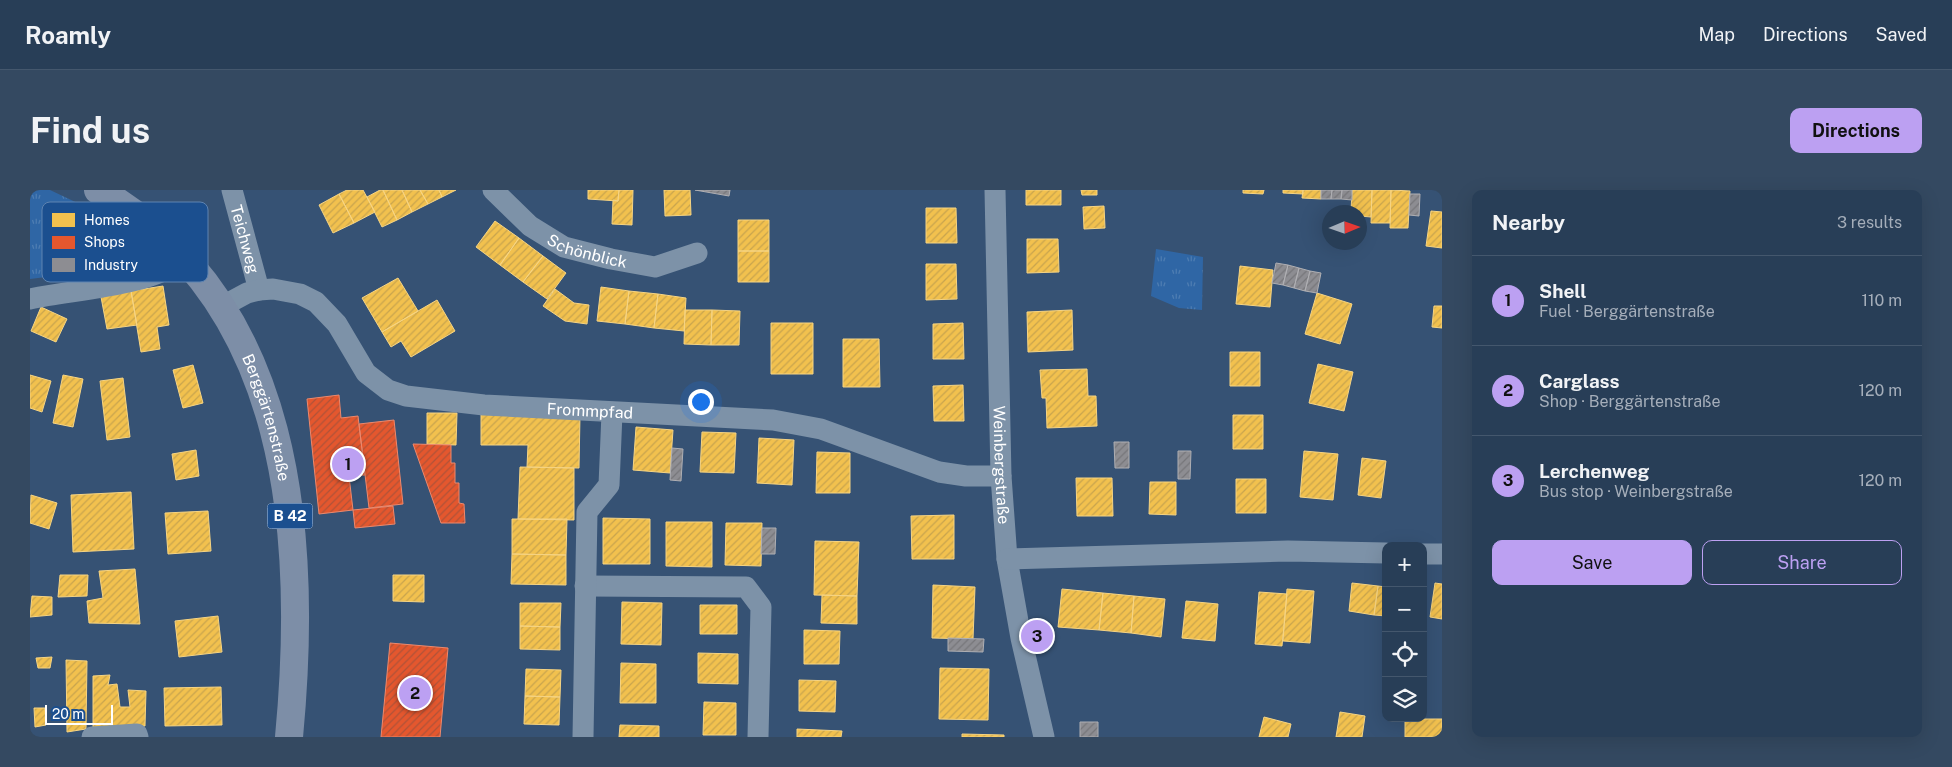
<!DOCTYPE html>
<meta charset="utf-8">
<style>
:root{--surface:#283e57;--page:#344961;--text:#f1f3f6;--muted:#a5aeba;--line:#44576d;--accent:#bca0f2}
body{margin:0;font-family:"Public Sans",sans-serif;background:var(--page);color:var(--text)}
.controls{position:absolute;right:15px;bottom:15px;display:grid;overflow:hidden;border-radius:10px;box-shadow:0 5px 20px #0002}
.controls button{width:45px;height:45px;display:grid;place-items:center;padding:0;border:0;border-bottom:1px solid var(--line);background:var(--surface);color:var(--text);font:25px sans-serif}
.compass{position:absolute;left:1292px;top:15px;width:45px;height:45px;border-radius:50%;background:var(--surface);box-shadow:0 5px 20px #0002;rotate:88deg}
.scale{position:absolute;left:15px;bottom:12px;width:68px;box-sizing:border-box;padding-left:5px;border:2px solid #fff;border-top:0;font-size:14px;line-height:18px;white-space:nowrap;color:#fff;-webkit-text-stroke:4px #1b4f8f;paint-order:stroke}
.you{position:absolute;left:670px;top:211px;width:18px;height:18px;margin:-12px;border:4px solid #fff;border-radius:50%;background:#1a73e8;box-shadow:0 0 0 8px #1a73e833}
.badge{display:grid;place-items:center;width:32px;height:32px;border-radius:50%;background:var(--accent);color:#111;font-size:16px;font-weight:700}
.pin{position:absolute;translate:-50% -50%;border:2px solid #fff;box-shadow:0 1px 5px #0006}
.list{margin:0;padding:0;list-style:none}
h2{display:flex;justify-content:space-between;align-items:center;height:65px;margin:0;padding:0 20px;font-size:21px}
h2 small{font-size:16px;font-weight:400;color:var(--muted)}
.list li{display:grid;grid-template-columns:32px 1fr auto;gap:15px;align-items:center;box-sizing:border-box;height:90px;padding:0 20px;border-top:1px solid var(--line)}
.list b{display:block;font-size:19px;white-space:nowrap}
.list p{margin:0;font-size:16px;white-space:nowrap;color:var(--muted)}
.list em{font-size:16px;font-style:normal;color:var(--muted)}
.actions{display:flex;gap:10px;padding:15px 20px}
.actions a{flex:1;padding:11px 0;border:1px solid var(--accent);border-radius:10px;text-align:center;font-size:18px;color:var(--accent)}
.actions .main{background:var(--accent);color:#111}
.icon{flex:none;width:28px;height:28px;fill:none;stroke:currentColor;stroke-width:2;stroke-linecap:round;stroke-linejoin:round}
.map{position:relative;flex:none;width:1412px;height:547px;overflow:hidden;border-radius:10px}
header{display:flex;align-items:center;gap:30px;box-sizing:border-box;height:70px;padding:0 25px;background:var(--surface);border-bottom:1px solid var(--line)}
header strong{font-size:24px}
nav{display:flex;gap:28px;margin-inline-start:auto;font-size:18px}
.intro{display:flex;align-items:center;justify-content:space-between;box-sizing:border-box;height:120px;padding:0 30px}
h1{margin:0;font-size:35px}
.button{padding:12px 22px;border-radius:10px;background:var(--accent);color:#111;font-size:18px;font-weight:700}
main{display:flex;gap:30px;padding:0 30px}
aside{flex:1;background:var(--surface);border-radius:10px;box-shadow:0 5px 20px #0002}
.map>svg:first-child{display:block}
.park{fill:url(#park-tufts)}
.homes{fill:url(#homes-hatch);stroke:#f6d483}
.shops{fill:url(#shops-hatch);stroke:#ec896d}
.industry{fill:url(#industry-hatch);stroke:#afafb3}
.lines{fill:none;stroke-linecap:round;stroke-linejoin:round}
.minor{stroke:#7d92a8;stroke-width:21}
.primary{stroke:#7d8ea7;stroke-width:28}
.labels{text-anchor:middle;stroke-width:5;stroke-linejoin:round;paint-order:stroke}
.shield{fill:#1b4f8f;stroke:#bbcadd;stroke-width:1}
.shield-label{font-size:15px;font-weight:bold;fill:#fff}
.street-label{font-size:16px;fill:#fff;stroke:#1b4f8f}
.key{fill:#1b4f8f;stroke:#5f84b1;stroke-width:1}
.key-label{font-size:14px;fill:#fff}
</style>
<header>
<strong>Roamly</strong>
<nav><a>Map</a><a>Directions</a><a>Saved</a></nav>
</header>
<div class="intro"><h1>Find us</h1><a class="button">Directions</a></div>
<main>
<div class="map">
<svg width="1412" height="547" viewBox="0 0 1412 547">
<defs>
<pattern id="park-tufts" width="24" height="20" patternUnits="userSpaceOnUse" patternTransform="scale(1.25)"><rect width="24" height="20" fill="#2f66a5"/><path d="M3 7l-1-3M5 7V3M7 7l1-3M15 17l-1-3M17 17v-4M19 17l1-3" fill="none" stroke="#4e7db2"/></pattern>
<pattern id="homes-hatch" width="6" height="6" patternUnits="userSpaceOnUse" patternTransform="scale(1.25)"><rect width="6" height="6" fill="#f2c14e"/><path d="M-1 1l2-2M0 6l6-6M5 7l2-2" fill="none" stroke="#c8a44e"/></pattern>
<pattern id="shops-hatch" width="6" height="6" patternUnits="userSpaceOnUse" patternTransform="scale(1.25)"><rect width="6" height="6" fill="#e4572e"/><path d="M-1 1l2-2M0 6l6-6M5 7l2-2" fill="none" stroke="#af5338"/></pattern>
<pattern id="industry-hatch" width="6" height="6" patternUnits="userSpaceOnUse" patternTransform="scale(1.25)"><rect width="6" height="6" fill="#8d8d92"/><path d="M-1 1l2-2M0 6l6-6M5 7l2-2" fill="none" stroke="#76767a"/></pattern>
</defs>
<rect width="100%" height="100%" fill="#365274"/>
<!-- park -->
<path class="park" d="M0,0H20L58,18L115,63L111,75L0,89Z
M1126,59L1173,67L1172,120L1149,118L1121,106Z"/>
<!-- homes -->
<path class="homes" d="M317,0H333L345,22L324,33L309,4Z
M350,0H353L367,30L352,37L337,7Z
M353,0H372L382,22L367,30Z
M372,0H390L398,14L382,22Z
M390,0H409L412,7L398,14Z
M409,0H426L412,7Z
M558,0H589L588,11L558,9Z
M589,0H603L602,35L582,34L583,10L588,11Z
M634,0H660L661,25L635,26Z
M996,0H1031V15H996Z
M1051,0H1067V5H1052Z
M1213,0H1234L1233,4L1213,3Z
M1253,0H1273V4L1253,3Z
M1273,0H1291V9L1272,8Z
M1322,0H1342L1341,27L1330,26V22H1321Z
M1342,0H1361L1360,33H1341Z
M1361,0L1380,1L1378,38H1360Z
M309,4L324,33L303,43L289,15Z
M1074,16L1075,38L1054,39L1053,17Z
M896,18H926L927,53H896Z
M1401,21L1412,22V58L1396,56Z
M708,30H739V61H708Z
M465,31L489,48L470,75L446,57Z
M489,48L513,66L493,92L470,75Z
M997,49H1028L1029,82L997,83Z
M708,61H739V92H708Z
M513,66L536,83L517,109L493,92Z
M896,74H926L927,109L896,110Z
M1210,76L1243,80L1240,117L1206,114Z
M368,88L388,121L352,142L332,108Z
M133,96L139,135L127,137L130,159L111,162L101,101Z
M571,97L599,101L595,134L567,131Z
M525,99L544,113L559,115L557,134L535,131L513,116Z
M101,101L107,135L77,139L71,107Z
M599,101L628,104L624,138L595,134Z
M1287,103L1322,114L1310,154L1275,144Z
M628,104L656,108L654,141L624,138Z
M407,110L425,141L381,167L371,151L361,157L352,142Z
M1404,116H1412V138L1402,137Z
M11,117L37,129L26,152L1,141Z
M655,120H682L681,155L654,154Z
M682,120L710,121L709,155H681Z
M1042,120L1043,160L998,162L997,122Z
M741,133H783V184H741Z
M933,133L934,169H903V134Z
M813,149H849L850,197H813Z
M1200,162H1230V196H1200Z
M1288,174L1323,182L1314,221L1279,213Z
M163,175L173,213L153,218L143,180Z
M1057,179L1058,206H1066L1067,236L1017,238L1016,208H1012L1010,180Z
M0,185L21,191L12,222L0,218Z
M33,185L53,189L43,237L23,233Z
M93,188L100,247L77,250L70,191Z
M933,195L934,231H904L903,196Z
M451,222L550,225L549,278L497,277L498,255H451Z
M397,223H427L426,255L397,254Z
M1203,225H1233V259H1203Z
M606,237L643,240L640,283L603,280Z
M672,242L706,243L704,283L670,282Z
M729,248L764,250L762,295L727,293Z
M166,260L169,286L146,290L142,264Z
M1274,261L1308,264L1303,310L1270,307Z
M787,262L820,263V303H786Z
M1332,268L1356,271L1351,308L1328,305Z
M490,277L544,278V330L488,329Z
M1046,288H1082L1083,326H1047Z
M1206,289H1236V323H1206Z
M1120,292H1146V325L1119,324Z
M101,302L104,359L43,362L41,305Z
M1,305L27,313L19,339L0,333Z
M178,321L181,361L138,364L135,323Z
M924,325V369H882L881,326Z
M573,328L620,329V374H573Z
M482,329H537L536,365L482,364Z
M636,332H682V377L636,376Z
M696,333H732L731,376L695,375Z
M785,351L829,352L827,406L784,405Z
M482,364L536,365V395L481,394Z
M105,379L110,434L59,433L57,411L73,408L69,381Z
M30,385H58L57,406L28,407Z
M363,385H394V412L363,411Z
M1322,393L1348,396L1344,425L1319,421Z
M1405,393L1412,394V429L1400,427Z
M903,395L945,397L943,449L902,448Z
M1348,396L1356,397V426L1344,425Z
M1032,399L1073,403L1069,440L1028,437Z
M1257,399L1284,401L1280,453L1253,451Z
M1229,402L1257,404L1252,456L1225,454Z
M1073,403L1104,406L1101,443L1069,440Z
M792,405L827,406V434L791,433Z
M2,406L22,407V425L0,427Z
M1104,406L1135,409L1131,447L1101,443Z
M1156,411L1188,414L1185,451L1152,448Z
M592,412L632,413L631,455L591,454Z
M490,413H531L530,437L490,436Z
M670,415H707V444H670Z
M188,426L192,462L149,467L145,431Z
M490,436L530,437V460L490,459Z
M774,440L810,441L809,474H774Z
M668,463L708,464V494L668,493Z
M22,467L20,478H8L6,468Z
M36,470L57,471L56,539L37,542Z
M591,473L626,474V513H590Z
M910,478L959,479L958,530L909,529Z
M496,479L531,480L530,507L495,506Z
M80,485L78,495L87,494L90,517H100L98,500L116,501L115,536L63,539V486Z
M769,490L806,491L805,522L769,521Z
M191,497L192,535L135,536L134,498Z
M495,506L530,507L529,535L494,534Z
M674,512L706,513V545H673Z
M4,518H15L16,535L5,537Z
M1310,522L1335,526L1332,547H1306Z
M1234,527L1261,534L1258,547H1229Z
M1375,529H1412V547H1375Z
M590,535L629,536V547H589Z
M767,539L812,541L811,547H767Z
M932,544L974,545V547H932Z"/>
<!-- shops -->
<path class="shops" d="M309,205L311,228L328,226L335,285L319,286L323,320L289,324L277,209Z
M364,230L373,314L339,318L329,234Z
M383,254L421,255V273H425V293H429V313L434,314L435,333H411Z
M363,316L365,334L325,338L323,320Z
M360,453L418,458L410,547H351Z"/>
<!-- industry -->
<path class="industry" d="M665,0H700L699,6Z
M1291,0H1302L1301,9H1291Z
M1302,0H1312L1311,9H1301Z
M1312,0H1322V10L1311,9Z
M1380,4H1390L1389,26L1379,25Z
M1246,73L1258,75L1253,95L1242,93Z
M1258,75L1269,78L1264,98L1253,95Z
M1269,78L1280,81L1275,101L1264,98Z
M1280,81L1291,83L1287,103L1275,101Z
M1084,252H1099V278H1085Z
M642,258L653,259L651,291L640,290Z
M1148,261H1161L1160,289H1148Z
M732,338H746L745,364H731Z
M918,448L954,449L953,462L918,461Z
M1050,532H1068V547H1050Z"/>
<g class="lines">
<!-- minor -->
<g class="minor">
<path id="s1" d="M202,0L229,100"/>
<path id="s2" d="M463,0L500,36L534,57L581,69L625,77L667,63"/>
<path id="s3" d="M965,0L971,286L977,369L991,448L1014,547"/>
<path d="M0,109C47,99 117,97 155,69"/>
<path id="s4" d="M191,117L217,103L229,100L243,99L270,104L286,112L307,134L336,183L358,200L376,206L454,215L743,230L791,239L909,282L936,286H971"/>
<path d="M1393,364H1412"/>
<path d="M977,369L1258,361L1356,363"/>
<path d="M555,396L716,397L731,417L728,547"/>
<path d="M62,547L107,544L108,547"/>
<path d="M553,547L557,322L579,295L582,223"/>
</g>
<!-- primary -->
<path class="primary" id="s5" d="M68,0C263,110 278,348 259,547"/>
</g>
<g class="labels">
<!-- shield labels -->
<rect class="shield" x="237.5" y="313.5" width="45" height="25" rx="4"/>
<g class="shield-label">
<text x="260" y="331">B 42</text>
</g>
<!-- street labels -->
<g class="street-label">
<text dy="6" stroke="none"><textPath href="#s1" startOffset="51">Teichweg</textPath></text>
<text dy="6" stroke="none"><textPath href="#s2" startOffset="115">Schönblick</textPath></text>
<text dy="6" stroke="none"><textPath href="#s4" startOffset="420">Frommpfad</textPath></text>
<text dy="6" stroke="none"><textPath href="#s5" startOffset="292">Berggärtenstraße</textPath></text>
<text dy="6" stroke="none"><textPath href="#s3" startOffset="275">Weinbergstraße</textPath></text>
</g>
</g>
<!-- legend -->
<rect x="12" y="12" width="166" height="80" rx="8" class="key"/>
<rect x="22" y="23" width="23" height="14" fill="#f2c14e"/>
<rect x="22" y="46" width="23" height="13" fill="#e4572e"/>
<rect x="22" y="68" width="23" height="14" fill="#8d8d92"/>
<g class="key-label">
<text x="54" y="35">Homes</text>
<text x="54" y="57">Shops</text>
<text x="54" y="80">Industry</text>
</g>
</svg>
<div class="controls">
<button>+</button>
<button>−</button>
<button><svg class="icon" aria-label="locate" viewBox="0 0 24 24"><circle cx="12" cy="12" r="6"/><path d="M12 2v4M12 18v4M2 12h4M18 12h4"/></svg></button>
<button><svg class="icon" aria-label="layers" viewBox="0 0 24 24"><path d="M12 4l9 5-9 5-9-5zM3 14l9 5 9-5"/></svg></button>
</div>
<svg class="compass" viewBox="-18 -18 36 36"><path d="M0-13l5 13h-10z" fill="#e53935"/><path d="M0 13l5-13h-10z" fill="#a5aeba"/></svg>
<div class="scale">20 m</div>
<div class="you"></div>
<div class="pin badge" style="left:318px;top:274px">1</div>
<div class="pin badge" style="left:385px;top:503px">2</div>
<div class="pin badge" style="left:1007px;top:446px">3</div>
</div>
<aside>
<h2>Nearby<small>3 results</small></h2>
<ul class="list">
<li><span class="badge">1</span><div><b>Shell</b><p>Fuel · Berggärtenstraße</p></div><em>110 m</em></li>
<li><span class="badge">2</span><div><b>Carglass</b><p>Shop · Berggärtenstraße</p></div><em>120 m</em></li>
<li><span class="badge">3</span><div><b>Lerchenweg</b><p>Bus stop · Weinbergstraße</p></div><em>120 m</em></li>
</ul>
<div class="actions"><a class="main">Save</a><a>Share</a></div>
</aside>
</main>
